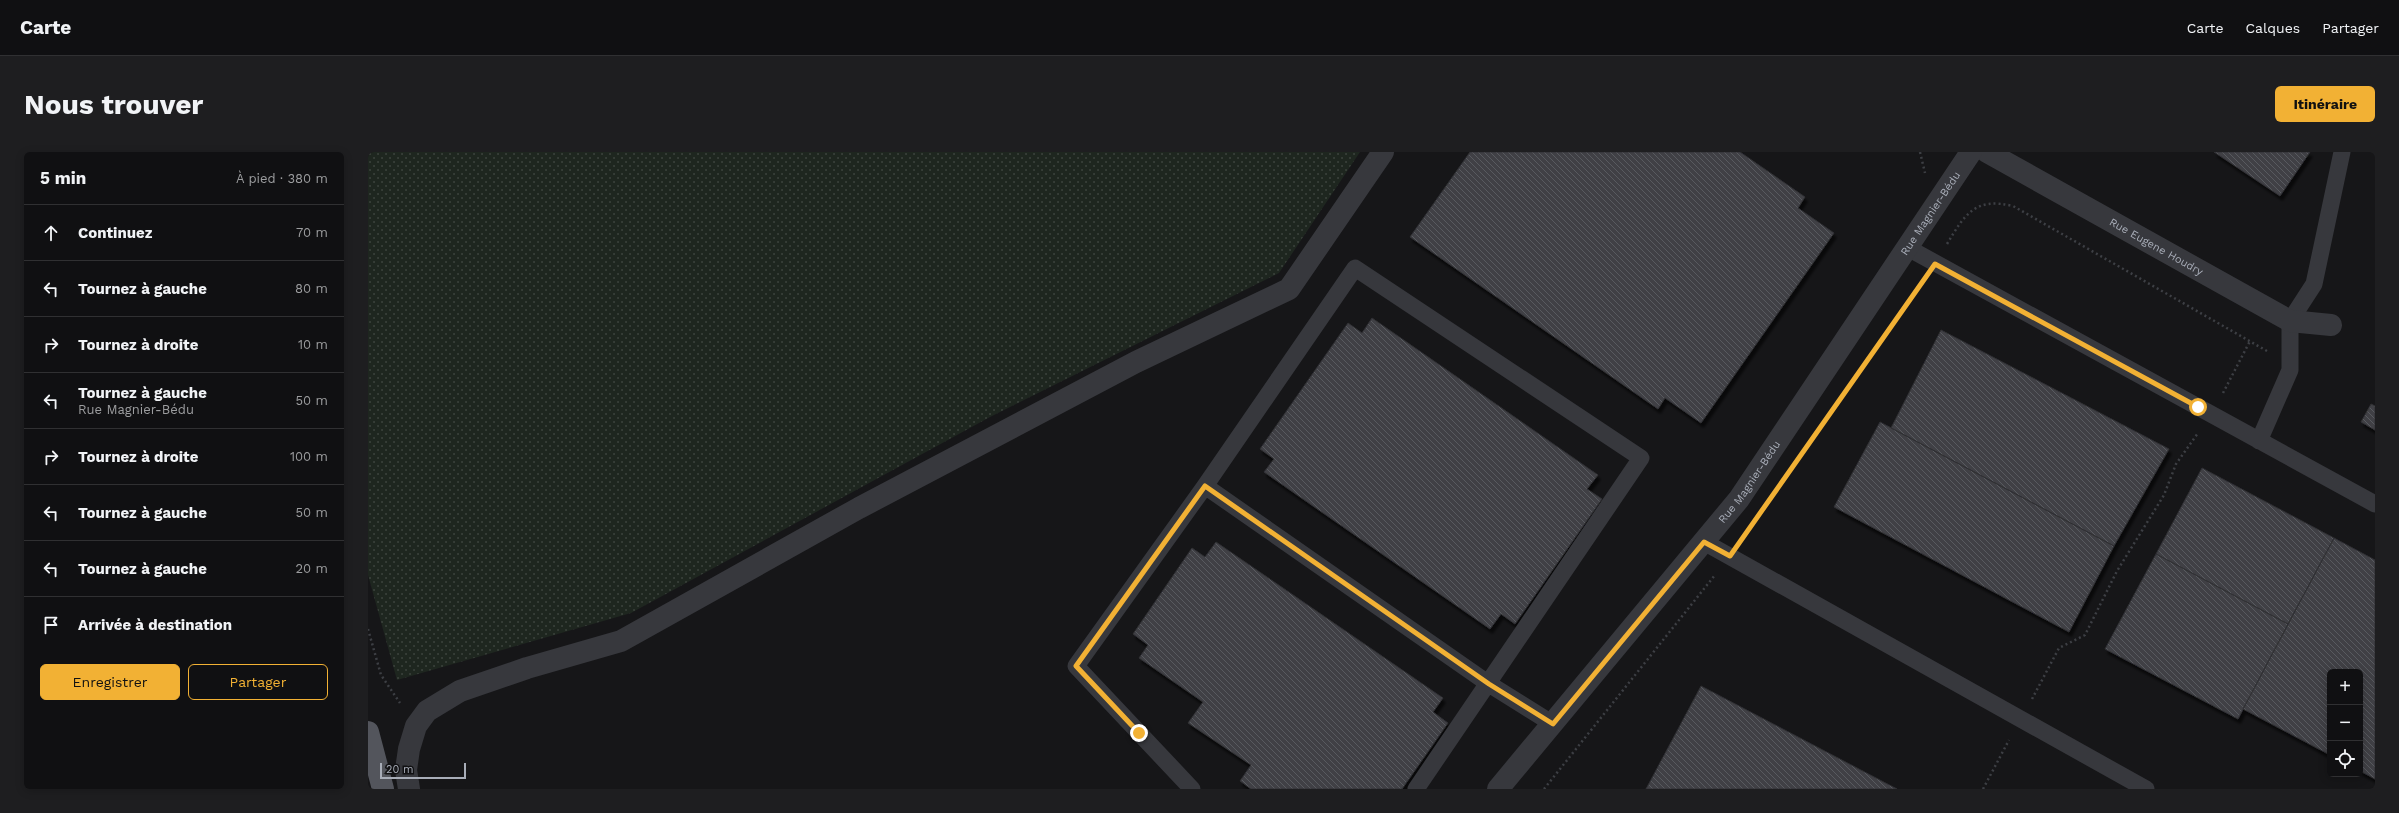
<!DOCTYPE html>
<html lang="fr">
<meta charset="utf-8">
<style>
:root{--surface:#101012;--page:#1e1e20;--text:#f1f3f6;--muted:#9c9d9f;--line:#303032;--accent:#f2b134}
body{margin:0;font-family:"Work Sans",sans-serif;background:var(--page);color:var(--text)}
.controls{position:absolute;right:12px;bottom:12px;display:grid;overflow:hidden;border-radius:6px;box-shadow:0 2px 10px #0003}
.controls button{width:36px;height:36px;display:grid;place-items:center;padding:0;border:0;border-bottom:1px solid var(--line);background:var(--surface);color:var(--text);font:20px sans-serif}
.scale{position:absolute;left:12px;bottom:10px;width:86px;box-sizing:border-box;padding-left:4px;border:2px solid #a8adb8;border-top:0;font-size:11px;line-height:14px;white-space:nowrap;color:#a8adb8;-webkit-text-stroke:3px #111113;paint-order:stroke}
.stop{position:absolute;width:12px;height:12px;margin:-9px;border:3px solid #f2b134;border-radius:50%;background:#fff}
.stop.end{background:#f2b134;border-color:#fff;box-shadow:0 1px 4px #0008}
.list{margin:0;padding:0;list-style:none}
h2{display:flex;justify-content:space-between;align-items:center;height:52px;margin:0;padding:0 16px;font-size:17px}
h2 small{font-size:13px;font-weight:400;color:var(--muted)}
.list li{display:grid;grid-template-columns:26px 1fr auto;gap:12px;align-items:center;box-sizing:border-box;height:56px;padding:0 16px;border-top:1px solid var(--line)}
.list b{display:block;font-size:15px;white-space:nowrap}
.list p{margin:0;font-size:13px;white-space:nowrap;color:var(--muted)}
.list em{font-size:13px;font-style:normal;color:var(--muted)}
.actions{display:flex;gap:8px;padding:12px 16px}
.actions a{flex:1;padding:9px 0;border:1px solid var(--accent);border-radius:6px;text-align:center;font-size:14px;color:var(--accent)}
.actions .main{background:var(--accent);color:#111}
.icon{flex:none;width:22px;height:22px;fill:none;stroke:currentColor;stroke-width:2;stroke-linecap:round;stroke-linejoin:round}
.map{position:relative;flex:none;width:2007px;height:637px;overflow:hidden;border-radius:6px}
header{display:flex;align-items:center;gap:24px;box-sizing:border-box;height:56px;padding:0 20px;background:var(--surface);border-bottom:1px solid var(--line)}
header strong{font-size:19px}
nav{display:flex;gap:22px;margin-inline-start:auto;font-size:14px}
.intro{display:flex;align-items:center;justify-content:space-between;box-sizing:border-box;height:96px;padding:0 24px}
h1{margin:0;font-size:28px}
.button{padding:10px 18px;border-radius:6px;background:var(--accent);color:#111;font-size:14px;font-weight:700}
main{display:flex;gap:24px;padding:0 24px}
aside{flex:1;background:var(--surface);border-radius:6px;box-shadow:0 2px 10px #0003}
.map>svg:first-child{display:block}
.grass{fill:url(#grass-dots)}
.building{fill:url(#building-back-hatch);stroke:#303034;filter:url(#shadow)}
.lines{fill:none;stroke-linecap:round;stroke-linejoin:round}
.path{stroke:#3d3f44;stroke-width:2.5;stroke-dasharray:2 3;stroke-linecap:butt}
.service{stroke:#37383d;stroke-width:17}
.minor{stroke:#37383d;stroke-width:22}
.primary{stroke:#53555c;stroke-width:22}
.route{stroke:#f2b134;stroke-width:5}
.labels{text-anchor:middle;stroke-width:3.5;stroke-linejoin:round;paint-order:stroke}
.street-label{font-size:11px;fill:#a8adb8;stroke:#111113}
</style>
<header>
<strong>Carte</strong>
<nav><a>Carte</a><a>Calques</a><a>Partager</a></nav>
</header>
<div class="intro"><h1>Nous trouver</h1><a class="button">Itinéraire</a></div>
<main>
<aside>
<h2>5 min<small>À pied · 380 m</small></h2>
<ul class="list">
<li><svg class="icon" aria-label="ahead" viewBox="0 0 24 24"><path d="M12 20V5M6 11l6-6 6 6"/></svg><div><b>Continuez</b></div><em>70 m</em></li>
<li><svg class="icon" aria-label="left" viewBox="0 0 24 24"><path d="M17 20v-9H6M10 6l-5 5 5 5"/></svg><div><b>Tournez à gauche</b></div><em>80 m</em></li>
<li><svg class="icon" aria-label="right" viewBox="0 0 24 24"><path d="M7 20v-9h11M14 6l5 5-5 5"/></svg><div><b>Tournez à droite</b></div><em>10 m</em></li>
<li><svg class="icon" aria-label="left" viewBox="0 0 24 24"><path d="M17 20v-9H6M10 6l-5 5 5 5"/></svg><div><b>Tournez à gauche</b><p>Rue Magnier-Bédu</p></div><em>50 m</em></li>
<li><svg class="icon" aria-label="right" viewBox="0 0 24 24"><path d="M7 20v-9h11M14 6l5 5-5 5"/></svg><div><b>Tournez à droite</b></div><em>100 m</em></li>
<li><svg class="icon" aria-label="left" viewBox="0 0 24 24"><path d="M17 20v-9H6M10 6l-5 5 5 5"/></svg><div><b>Tournez à gauche</b></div><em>50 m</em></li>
<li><svg class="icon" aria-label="left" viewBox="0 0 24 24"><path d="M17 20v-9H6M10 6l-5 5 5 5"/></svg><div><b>Tournez à gauche</b></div><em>20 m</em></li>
<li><svg class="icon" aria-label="arrive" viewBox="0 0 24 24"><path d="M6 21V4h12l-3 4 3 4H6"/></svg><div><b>Arrivée à destination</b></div></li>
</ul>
<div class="actions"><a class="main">Enregistrer</a><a>Partager</a></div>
</aside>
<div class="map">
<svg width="2007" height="637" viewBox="0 0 2007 637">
<defs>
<pattern id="grass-dots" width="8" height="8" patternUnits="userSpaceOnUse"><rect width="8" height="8" fill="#1e261f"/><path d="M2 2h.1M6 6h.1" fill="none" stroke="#3c433d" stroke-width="1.8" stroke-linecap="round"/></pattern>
<pattern id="building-back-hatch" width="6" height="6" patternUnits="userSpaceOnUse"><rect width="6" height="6" fill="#404145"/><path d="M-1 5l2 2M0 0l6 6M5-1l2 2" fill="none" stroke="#595a5e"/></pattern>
<filter id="shadow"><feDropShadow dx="2.5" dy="4.5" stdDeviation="1" flood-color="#0009"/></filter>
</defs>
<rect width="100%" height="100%" fill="#161618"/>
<!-- grass -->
<path class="grass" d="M0,0H992L911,121L622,265L263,461L29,528L0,423Z"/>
<!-- building -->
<path class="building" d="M1102,0H1372L1437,45L1430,56L1466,81L1333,271L1297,246L1290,257L1042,85Z
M1846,0H1942L1912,44Z
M1004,166L1230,323L1219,337L1234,347L1147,472L1133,462L1122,477L896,320L906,307L892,297L980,171L994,181Z
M1573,178L1801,297L1746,394L1523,276Z
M2003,252L2007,254V278L1993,270Z
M1512,270L1746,394L1701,480L1466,355Z
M1834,316L1966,386L1920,472L1788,402Z
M1966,386L2007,408V627L1992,619V520H1962V603L1875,557Z
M848,390L1075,546L1065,560L1080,571L1034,637H883L872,629L883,613L820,571L835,550L771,506L780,493L765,482L824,396L837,405Z
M1788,402L1920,472L1870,567L1737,497Z
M1333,534L1529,637H1278Z"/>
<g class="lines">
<!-- path -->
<path class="path" d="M1552,0L1557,21
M1579,92C1597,62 1607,45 1645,54L1899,199
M1855,241L1882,189
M1461,263L1554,129
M0,477L13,523L32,551
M1664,547L1691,496L1717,483L1749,419L1796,343L1808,312L1830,281
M1176,637L1347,423
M1615,637L1641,588"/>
<!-- service -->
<path class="service" d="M1540,96L2007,352
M1891,289L1922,218V169L1946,132L1974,0
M837,334L1121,532L1185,572
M1336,390L1778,637
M824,637L708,514L837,334L987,116L1273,306L1048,637"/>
<!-- minor -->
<g class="minor">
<path id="s1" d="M1619,0L1922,169L1963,173"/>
<path d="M41,637L38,618L41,597L48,574L59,559L92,539L159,516L253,489L491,356L768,210L921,137L1015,0"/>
<path id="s2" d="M1130,637L1371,347L1603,0"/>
</g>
<!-- primary -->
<path class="primary" d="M0,580L15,637"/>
</g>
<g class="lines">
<!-- route -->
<path class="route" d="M771,581L708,514L837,334L1121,532L1185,572L1336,390L1362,404L1567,112L1830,255"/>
</g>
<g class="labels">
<!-- street labels -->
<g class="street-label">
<text dy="4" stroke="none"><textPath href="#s2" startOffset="721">Rue Magnier-Bédu</textPath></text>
<text dy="4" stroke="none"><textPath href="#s1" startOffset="194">Rue Eugene Houdry</textPath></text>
<text dy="4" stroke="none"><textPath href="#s2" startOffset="397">Rue Magnier-Bédu</textPath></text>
</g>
</g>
</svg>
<div class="controls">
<button>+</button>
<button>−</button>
<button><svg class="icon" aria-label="locate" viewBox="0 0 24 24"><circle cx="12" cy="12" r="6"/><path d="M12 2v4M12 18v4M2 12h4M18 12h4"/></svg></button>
</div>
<div class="scale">20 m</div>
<div class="stop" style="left:1830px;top:255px"></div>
<div class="stop end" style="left:771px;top:581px"></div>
</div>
</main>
